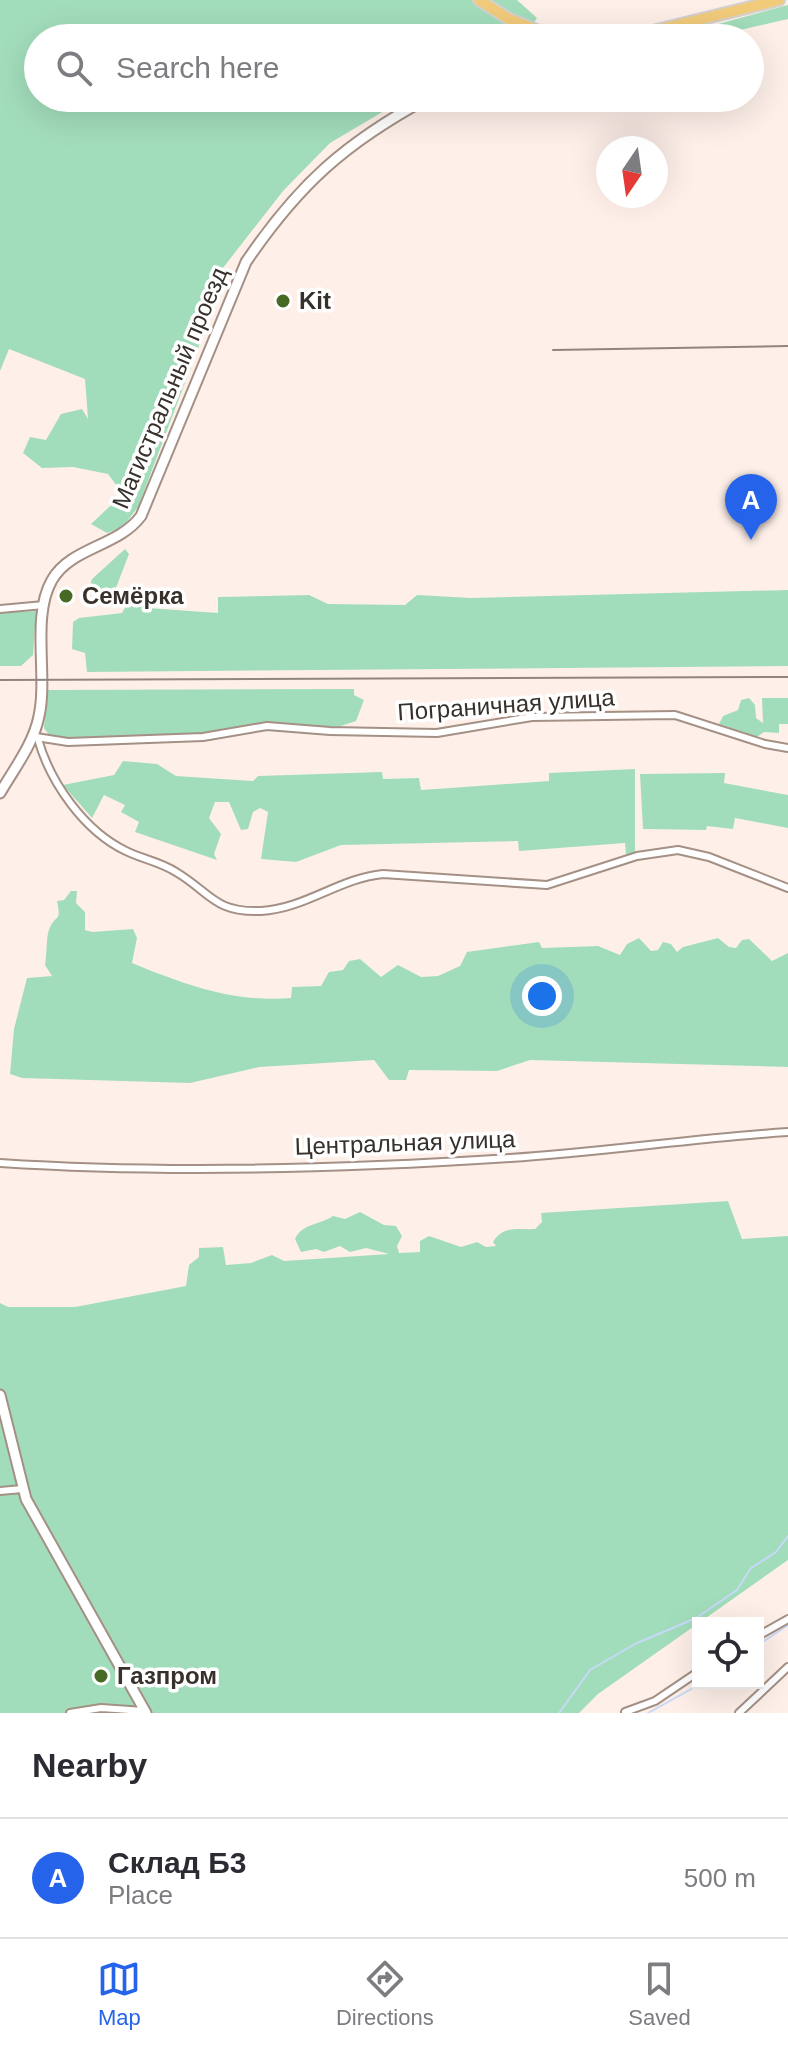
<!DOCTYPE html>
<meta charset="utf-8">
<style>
:root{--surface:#fff;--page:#f7f7f7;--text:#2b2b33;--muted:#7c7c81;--line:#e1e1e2;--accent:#2563eb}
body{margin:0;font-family:Arial,sans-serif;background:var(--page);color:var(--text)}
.controls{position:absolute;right:24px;bottom:24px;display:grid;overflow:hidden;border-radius:0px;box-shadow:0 8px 32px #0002}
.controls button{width:72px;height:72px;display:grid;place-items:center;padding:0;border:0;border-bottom:2px solid var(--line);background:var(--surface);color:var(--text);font:40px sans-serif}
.compass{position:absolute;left:596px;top:136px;width:72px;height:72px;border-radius:50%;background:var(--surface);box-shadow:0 8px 32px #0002;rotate:193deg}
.you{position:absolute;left:542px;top:996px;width:28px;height:28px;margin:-20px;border:6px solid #fff;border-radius:50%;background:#1a73e8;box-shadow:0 0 0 12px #1a73e833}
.badge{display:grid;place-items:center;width:52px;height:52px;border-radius:50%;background:var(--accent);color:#fff;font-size:26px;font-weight:700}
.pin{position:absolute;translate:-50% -66px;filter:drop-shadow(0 2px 4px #0008)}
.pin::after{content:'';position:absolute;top:42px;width:28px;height:24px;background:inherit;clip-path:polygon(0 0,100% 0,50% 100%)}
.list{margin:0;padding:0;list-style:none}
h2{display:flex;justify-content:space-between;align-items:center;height:104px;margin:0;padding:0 32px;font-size:34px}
h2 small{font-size:26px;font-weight:400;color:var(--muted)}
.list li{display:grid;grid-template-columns:52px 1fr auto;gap:24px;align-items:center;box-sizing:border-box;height:120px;padding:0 32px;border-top:2px solid var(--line)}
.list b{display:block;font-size:30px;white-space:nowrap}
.list p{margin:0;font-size:26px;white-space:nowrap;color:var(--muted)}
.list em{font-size:26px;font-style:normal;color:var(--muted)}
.icon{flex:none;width:44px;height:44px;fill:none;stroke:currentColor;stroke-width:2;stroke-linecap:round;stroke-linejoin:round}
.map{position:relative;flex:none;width:788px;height:1713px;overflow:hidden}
.search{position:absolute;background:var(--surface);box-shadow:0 8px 32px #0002;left:24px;right:24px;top:24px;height:88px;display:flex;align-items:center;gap:20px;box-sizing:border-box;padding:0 28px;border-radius:44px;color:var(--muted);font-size:30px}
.sheet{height:224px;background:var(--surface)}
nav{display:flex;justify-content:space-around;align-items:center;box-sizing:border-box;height:112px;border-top:2px solid var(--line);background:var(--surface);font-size:22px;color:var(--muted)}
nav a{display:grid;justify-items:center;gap:4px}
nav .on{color:var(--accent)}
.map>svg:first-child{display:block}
.green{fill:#a2ddbb}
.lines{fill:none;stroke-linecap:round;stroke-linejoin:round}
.stream{stroke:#c7d8f9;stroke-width:2}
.street-casing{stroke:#a49085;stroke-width:10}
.secondary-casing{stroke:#a49085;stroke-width:13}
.primary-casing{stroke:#d3d1d0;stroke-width:14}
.street{stroke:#fff;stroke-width:6}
.secondary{stroke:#fff;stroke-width:9}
.primary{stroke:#f1cb7a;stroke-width:10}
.rail{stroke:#90857f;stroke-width:2}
.poi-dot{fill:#466a23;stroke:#fff;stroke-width:3}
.labels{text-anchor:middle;stroke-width:7;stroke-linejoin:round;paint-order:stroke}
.poi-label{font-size:24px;font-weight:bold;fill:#38302b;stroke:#fff;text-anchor:start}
.street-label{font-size:24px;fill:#38302b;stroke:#fff}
</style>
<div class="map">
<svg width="788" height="1713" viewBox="0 0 788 1713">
<rect width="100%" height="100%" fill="#fef0e9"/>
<!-- green -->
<path class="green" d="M0,0H517L537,18L524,38H38V98H406L330,143L283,191L219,273L205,330L138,507L123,527L107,533L91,524L123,494L108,474L73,467L42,468L23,453L30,437L46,440L61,414L82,409L88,419L85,379L9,349L0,371Z
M788,5V19L705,38H667Z
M125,549L129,554L114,593L106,597L95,594L90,585L92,579Z
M788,590V666L87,672L85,653L72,649L73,622L79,618L122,613L132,595L148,608L218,613V597L309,595L328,604L405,605L417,595L471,598Z
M36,611L33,655L21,666H0V613Z
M354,689V695L364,700L356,721L338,727L263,723L201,734L63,739L49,735L44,728L47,690Z
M749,698L755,705L756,718L763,723L762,698H788V724H779V733L764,732L757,737L719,724L723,716L738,710L741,700Z
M123,761L157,764L176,776L253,781L258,776L382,772L383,779L419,778L421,790L549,781V773L635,769V852L626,855L625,843L519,851L518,841L341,845L296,862L261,859L268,812L260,808L253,812L248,829L241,830L229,802H215L209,818L221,834L214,854L217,860L135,832L139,822L121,812L125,805L104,795L92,818L63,785L114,775Z
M725,773L724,783L788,795V828L735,818L733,829L707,826L706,830L643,829L640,774Z
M71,891H77L76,903L85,912V930L92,932L133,929L137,938L132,963C183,984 234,1003 291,998L292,987L321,986L329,972L343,970L349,961L360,959L381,977L398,965L421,977L438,976L460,966L467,952L539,942L542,948L598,946L620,955L627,944L639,938L651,951L658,950L663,942L671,944L677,952L683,947L718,938L729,947L736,948L742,940L749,939L772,961L788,953V1067L530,1060L497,1071L409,1070L406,1080H389L374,1060L259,1067L190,1083L22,1078L10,1074L14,1029L27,978L52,976L45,965C47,955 46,937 49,930C55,913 62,924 57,901L64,900Z
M728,1201L742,1239L788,1236V1560L598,1694L579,1713H0V1303L8,1307H75L186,1286L189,1265L199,1257V1248L223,1247L226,1265L251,1263L272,1255L284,1261L389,1254L366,1248L350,1252L340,1246L324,1252L316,1249L301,1252L295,1239C302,1223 320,1225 333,1216L345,1219L360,1212L384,1225L396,1226L402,1236L397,1246L399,1253L420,1252V1241L429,1236L461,1247L477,1242L486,1247L496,1246L493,1242C503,1225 519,1230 535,1229L542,1222L541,1213Z"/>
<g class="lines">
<!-- stream -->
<path class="stream" d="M758,1645L788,1625
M559,1713L590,1670L635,1644L696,1618L737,1590L751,1568L776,1552L788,1536
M648,1713L702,1683"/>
<defs>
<path id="street" d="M0,609L44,605
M36,737L68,742L203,737L267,726L330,731L437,733L532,717L675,715L765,744L788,748
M38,739C50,782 84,831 126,851C142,859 161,862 176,872C210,892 214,913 261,911C304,909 340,878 383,874L547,885L637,856L678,850L709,857L788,888
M0,1163C169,1174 341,1169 510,1158C603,1152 695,1138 788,1132
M0,1491L22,1489
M758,1636L788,1619
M625,1712L655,1701L698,1672
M70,1713L101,1708L144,1711
M739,1713L788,1667"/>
<path id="secondary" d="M509,19L523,38
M0,793C14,769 34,743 39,716C48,676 31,616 52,580C71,547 118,547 141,516L246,262C299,184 345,143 428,98
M0,1395L26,1499L146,1713"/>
<path id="primary" d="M479,0L509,19L556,38
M624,38L779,0"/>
</defs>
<!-- street casing -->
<use href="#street" class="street-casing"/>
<!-- secondary casing -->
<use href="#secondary" class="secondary-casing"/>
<!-- primary casing -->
<use href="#primary" class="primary-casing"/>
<!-- street -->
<use href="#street" class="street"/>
<!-- secondary -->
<use href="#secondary" class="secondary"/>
<!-- primary -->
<use href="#primary" class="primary"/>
<!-- rail -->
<path class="rail" d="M553,350L788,346
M0,680L788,677"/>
</g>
<!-- markers -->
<g class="poi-dot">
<circle cx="283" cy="301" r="8"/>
<circle cx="66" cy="596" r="8"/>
<circle cx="101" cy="1676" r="8"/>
</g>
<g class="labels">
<!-- poi labels -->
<g class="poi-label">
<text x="299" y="309">Kit</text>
<text x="82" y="604">Семёрка</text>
<text x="117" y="1684">Газпром</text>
</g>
<!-- street labels -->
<g class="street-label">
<text transform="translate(170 388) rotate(-67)" y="8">Магистральный проезд</text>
<text transform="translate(506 705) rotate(-4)" y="8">Пограничная улица</text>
<text transform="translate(405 1143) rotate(-2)" y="8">Центральная улица</text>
</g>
</g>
</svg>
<div class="controls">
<button><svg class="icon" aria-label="locate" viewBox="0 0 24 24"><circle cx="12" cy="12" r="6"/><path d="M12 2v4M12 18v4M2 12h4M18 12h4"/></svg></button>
</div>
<svg class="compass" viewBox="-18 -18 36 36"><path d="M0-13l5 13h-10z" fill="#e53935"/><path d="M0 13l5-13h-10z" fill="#7c7c81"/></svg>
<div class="you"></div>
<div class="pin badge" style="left:751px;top:540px">A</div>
<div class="search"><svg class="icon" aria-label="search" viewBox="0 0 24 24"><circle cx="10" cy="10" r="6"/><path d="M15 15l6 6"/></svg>Search here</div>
</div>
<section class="sheet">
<h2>Nearby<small></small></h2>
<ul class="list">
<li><span class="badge">A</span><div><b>Склад Б3</b><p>Place</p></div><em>500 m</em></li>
</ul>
</section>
<nav>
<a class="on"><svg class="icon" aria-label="map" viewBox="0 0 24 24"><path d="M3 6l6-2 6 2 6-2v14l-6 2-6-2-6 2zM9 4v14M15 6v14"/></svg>Map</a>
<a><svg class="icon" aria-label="directions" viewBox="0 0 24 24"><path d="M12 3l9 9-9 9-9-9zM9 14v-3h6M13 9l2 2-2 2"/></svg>Directions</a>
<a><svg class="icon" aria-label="saved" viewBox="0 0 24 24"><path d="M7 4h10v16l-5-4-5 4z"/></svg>Saved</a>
</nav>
